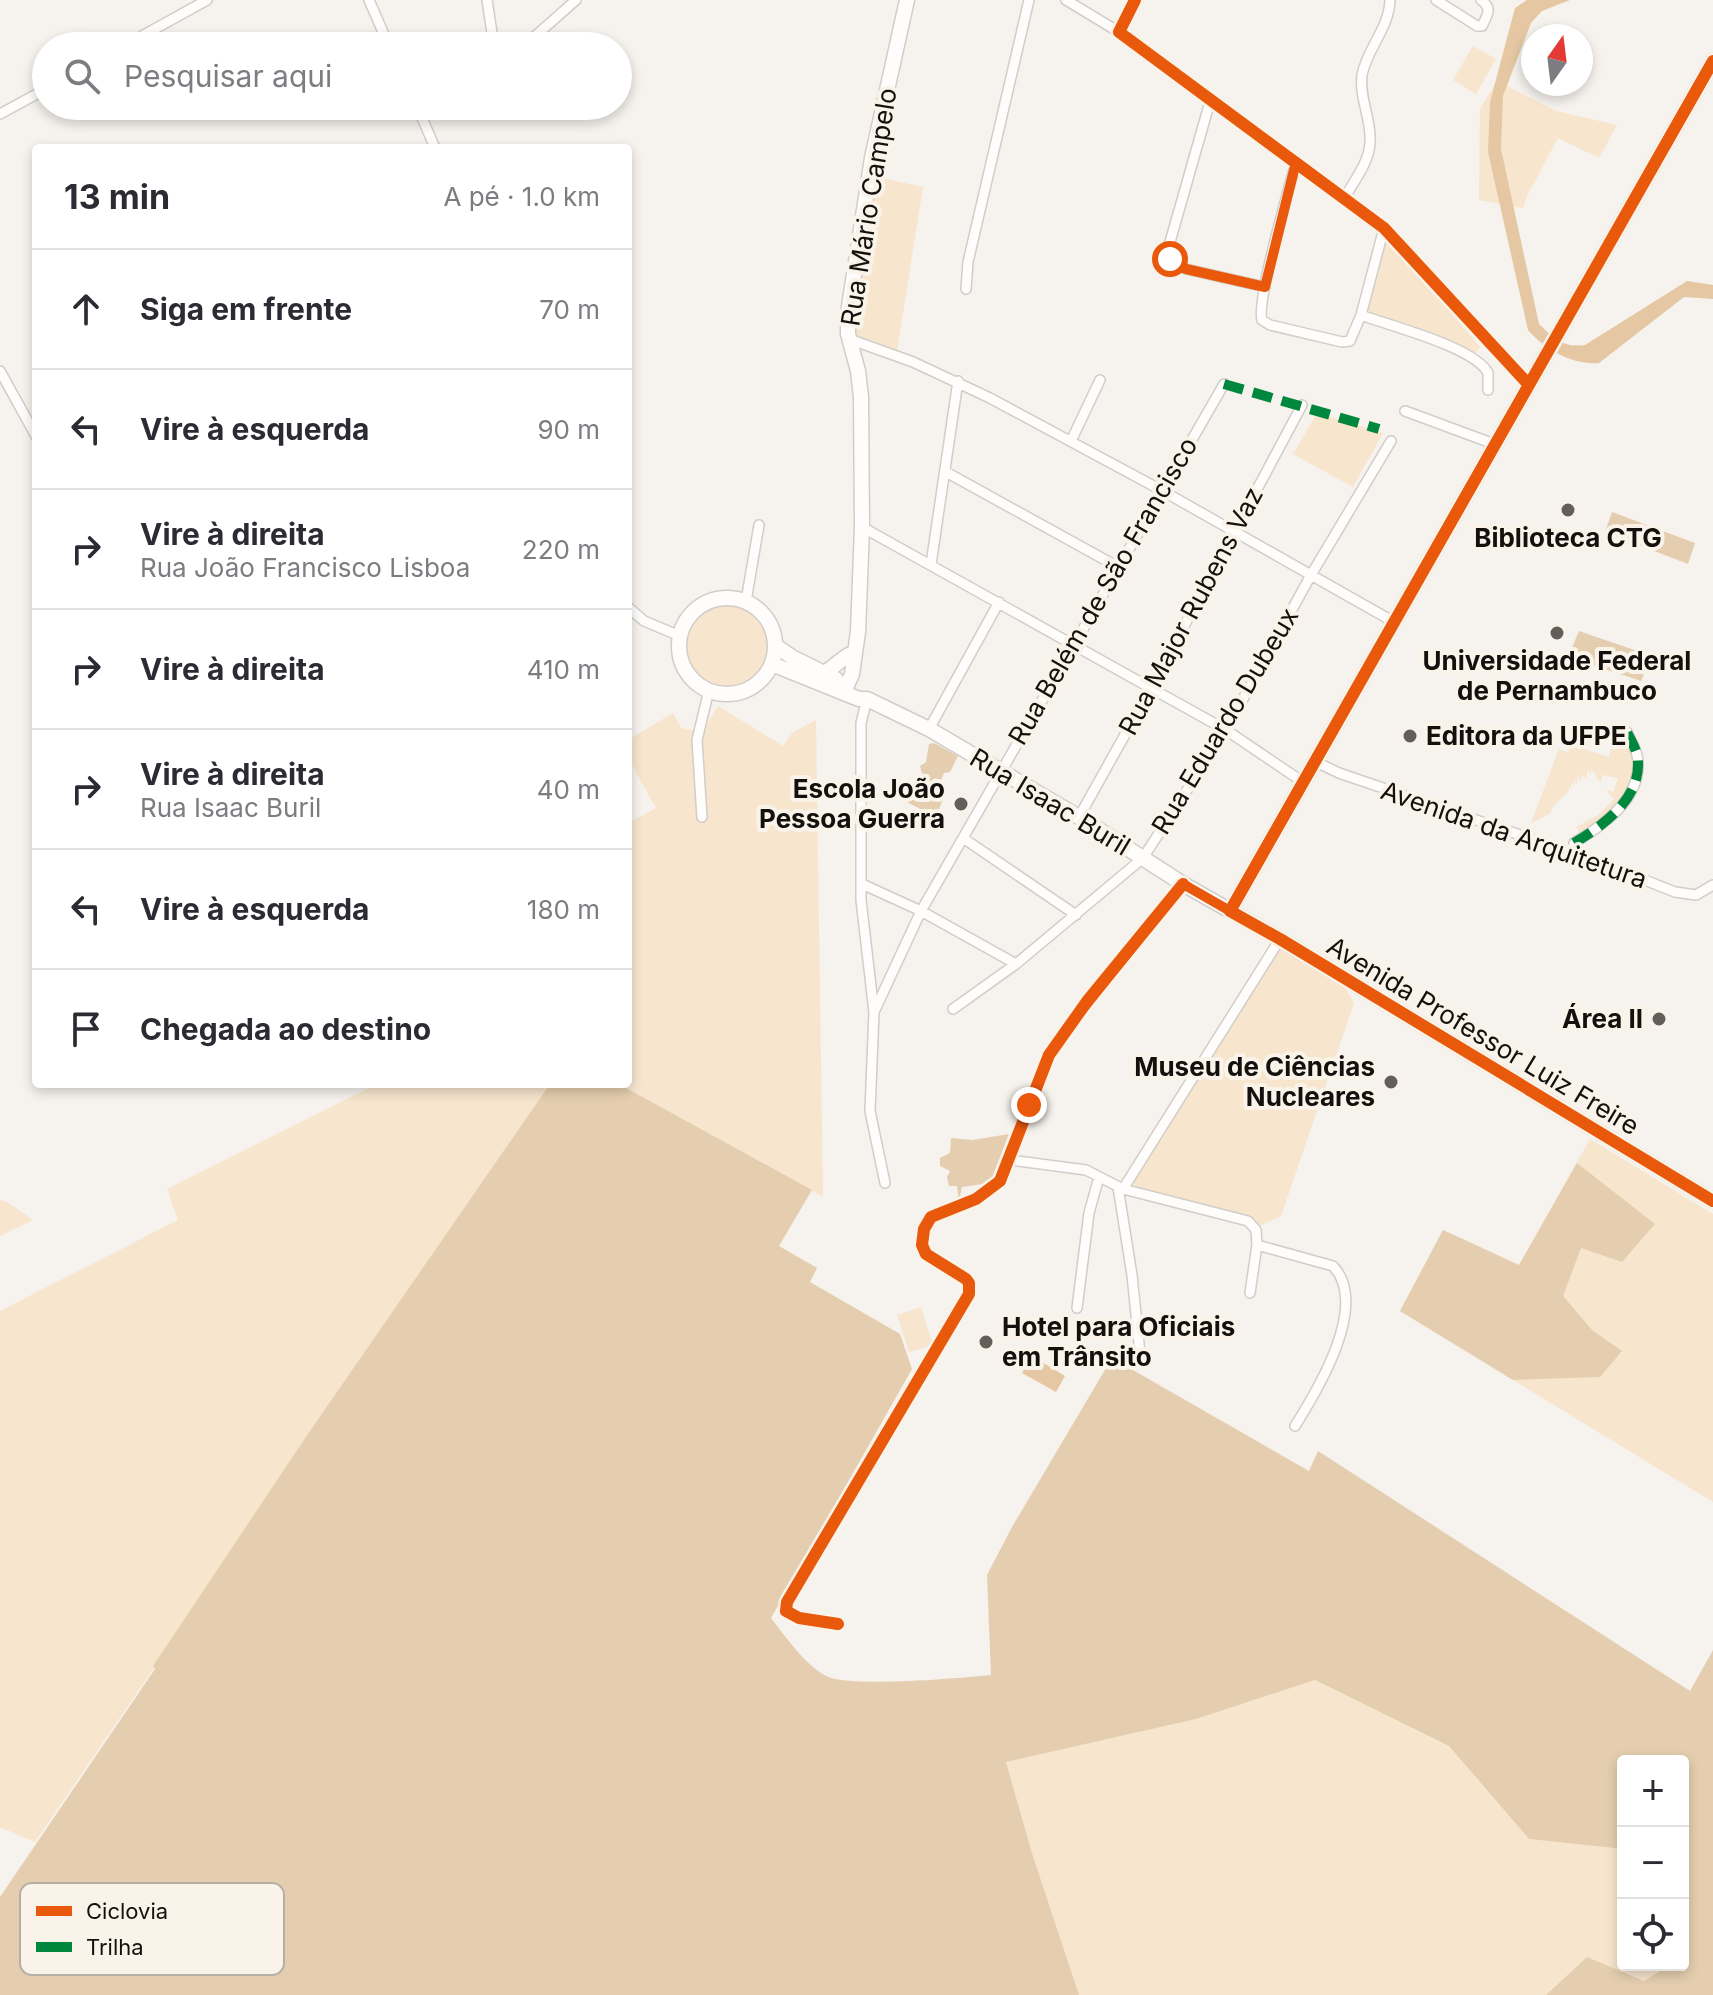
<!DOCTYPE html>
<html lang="pt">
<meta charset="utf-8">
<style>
:root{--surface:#fff;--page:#f2f2f3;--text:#2b2b33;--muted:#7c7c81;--line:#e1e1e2}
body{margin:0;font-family:Inter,sans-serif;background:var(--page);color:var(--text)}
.controls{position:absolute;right:24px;bottom:24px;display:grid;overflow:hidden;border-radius:8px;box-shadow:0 4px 12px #0003}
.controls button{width:72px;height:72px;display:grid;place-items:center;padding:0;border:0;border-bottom:2px solid var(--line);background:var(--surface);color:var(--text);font:40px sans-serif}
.compass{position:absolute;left:1521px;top:24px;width:72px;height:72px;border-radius:50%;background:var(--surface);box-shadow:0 4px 12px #0003;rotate:14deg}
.stop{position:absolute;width:24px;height:24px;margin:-18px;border:6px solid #ea580c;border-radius:50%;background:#fff}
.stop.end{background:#ea580c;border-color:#fff;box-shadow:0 2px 8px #0008}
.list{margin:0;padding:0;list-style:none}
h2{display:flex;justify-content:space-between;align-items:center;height:104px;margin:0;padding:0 32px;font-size:34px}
h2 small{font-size:26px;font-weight:400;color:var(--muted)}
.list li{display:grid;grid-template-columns:52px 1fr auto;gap:24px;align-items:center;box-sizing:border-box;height:120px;padding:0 32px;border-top:2px solid var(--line)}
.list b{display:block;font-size:30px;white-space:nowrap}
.list p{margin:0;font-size:26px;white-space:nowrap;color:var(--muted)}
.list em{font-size:26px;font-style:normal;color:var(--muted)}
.icon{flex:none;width:44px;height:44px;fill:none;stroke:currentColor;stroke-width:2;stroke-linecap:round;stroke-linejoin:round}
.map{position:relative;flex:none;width:1713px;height:1995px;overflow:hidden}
.search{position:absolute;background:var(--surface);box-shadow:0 4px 12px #0003;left:32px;top:32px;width:600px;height:88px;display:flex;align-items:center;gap:20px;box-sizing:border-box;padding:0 28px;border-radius:44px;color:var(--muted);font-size:30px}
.panel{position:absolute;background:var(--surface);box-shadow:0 4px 12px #0003;left:32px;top:144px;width:600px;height:944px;border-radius:8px}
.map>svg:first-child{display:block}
.green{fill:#f7e5ce}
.forest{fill:#e5ceaf}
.water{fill:#e5c8a3}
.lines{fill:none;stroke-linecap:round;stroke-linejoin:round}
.street-casing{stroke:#d1cdc9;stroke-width:12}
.secondary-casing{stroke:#d1cdc9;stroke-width:17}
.street{stroke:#fefdfc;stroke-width:9}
.secondary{stroke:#fefdfc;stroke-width:14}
.quiet{stroke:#00873e;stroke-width:10;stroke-dasharray:20 10;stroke-linecap:butt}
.cycleway-casing{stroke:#faf3e9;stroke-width:17}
.cycleway{stroke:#e8590c;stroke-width:12}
.route{stroke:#ea580c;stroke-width:10}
.poi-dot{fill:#625f5b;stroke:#faf3e9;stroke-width:3}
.labels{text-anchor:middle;stroke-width:8;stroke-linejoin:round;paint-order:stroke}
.street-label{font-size:26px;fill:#13100d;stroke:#faf3e9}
.poi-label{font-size:26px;font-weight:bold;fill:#13100d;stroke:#faf3e9;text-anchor:end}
.key{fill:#faf3e9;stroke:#b5afa7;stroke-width:2}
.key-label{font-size:22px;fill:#13100d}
</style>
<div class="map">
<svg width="1713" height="1995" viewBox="0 0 1713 1995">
<rect width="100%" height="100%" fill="#f6f2ed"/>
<!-- green -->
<path class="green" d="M1473,46L1496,59L1476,94L1453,80Z
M1497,81L1556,111L1617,125L1599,158L1558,138L1527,196L1523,208L1479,200L1480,109Z
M872,176L923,187L897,351L851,334Z
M1384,243L1393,245L1402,255L1480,347L1474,354L1369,315L1367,310Z
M1317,413L1383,433L1353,487L1293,454Z
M685 646a42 42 0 1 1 84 0a42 42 0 1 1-84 0Z
M718,706L783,746L793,732L816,720L823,1197L619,1084H628V823L656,808L628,758V740L673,713L681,728L702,732Z
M1615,736L1631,746C1643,791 1613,811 1582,836L1576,827L1598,815L1614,799L1606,790L1613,792L1618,778L1602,775L1601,783L1591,769V774L1587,771V776L1584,778L1582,773L1581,781L1578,776L1577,784L1575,779L1574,787L1572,782L1570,790L1568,785L1569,791L1554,805L1550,814L1531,823L1559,749L1568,752L1571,745L1609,757Z
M1280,939L1337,974L1354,1003L1281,1216L1255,1228L1138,1196L1131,1180Z
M370,1084H553L35,1842L0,1827V1311L178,1220L167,1189L371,1087Z
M1590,1139L1713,1214V1502L1400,1311L1443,1230L1519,1265Z
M0,1200L7,1202L33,1220L0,1236Z
M921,1307L933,1345L909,1352L897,1315Z
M1315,1680L1449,1746L1529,1839L1623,1849V1965H1669L1644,1982L1587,1957L1546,1995H1079L1032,1853L1006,1762L1196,1719Z"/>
<!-- forest -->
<path class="forest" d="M1612,512L1695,543L1688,564L1605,532Z
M1579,631L1652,656L1641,681L1568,657Z
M934,743L958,756L950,772L944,773L941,780L934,778L931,796L943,799L936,817L901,799L894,788L909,789L916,784V776H923L920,766L926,762L929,744Z
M550,1084H619L812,1190L779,1246L817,1268L810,1282L900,1334L912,1369L771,1618C786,1637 804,1664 826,1676C849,1688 961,1678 991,1675L987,1575L1012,1527L1112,1358L1309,1471L1318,1451L1690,1691L1713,1650V1995H1546L1587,1957L1644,1981L1669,1965H1683V1761H1623V1849L1529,1839L1449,1746L1315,1680L1196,1719L1006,1762L1032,1853L1079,1995H0V1897L155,1669L153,1666L310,1431Z
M1009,1134L990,1183L962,1187L959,1201L957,1186H949L947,1177L950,1171L940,1166V1158L950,1153L951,1138L972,1140Z
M1577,1163L1655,1224L1622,1262L1581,1248L1563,1296L1592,1330L1622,1351L1600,1377L1513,1380L1400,1311L1443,1230L1519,1265Z"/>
<!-- water -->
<path class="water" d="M1527,0H1570L1542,11L1531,23L1503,96L1501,149L1539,324C1555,339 1563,348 1585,345L1687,281L1713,285V299L1684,297L1599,363C1573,365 1545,350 1528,330L1488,152L1490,102L1515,8Z
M1032,1356L1065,1376L1056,1392L1022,1373Z"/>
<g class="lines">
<defs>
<path id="street" d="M369,0L389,46
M487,0L494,46
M1066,0L1119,32L1384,228L1529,385
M1436,0L1477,26H1482C1487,16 1493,8 1481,0
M1119,32L1135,0
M124,46L207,0
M524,46L576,0
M1211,98L1170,242C1166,258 1172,264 1186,269L1265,287
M417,106L435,148
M454,111L460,106
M0,114L46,89
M1296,162C1289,188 1256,302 1262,320L1270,325L1342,342L1350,341L1361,315L1384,228
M1344,199C1353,182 1369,163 1370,143C1372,120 1359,99 1362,75C1367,48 1389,29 1390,0
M966,289L968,262L1029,0
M1361,315C1390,326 1475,347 1488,373V390
M849,339L913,362L990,398L1161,490L1394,622
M0,371L36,436
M1405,411L1494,444
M1071,441L1100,380
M946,472L1118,567
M862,527L1226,730L1303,782
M931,564L958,381
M746,601L759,525
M628,607L644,621L680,636
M867,699L861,723V900L874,1012L870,1111L885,1183
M929,729L999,602
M1314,761L1339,773L1599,862L1675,892L1696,895L1713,885
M702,817L697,740L709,690
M1079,817L1151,688L1302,405
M963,838L1076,915
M1574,843C1602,826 1640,800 1638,762C1638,751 1631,741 1627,732
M862,884L921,911L1016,964
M953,1009L1016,964L1143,858L1226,730L1311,575L1391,441
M874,1012L921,911L1224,384
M1010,1160L1086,1170L1123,1189L1248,1221L1256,1230L1257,1245L1333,1266C1370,1305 1317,1391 1295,1426
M1118,1187L1132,1275L1141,1363
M1123,1189L1280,939
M1250,1293L1257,1245
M1077,1308L1089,1213L1099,1177
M838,1624L799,1618L786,1611L787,1602L969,1294V1283L966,1279L926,1254L922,1245L924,1229L931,1217L976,1199L1000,1181L1049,1055L1088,1000L1183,884"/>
<path id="secondary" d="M679 646a48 48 0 1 1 96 0a48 48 0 1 1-96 0Z
M776,646L792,657L836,679
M772,664L859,699H867L929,729L1079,817L1183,884L1280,939L1713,1201
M824,673C835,667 842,657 853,653
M844,692L852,674L858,632L862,527L861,397L858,371L848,334V313L872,158L907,0
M1230,911L1713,61"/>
</defs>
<!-- street casing -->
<use href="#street" class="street-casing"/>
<!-- secondary casing -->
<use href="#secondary" class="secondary-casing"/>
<!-- street -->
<use href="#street" class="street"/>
<!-- secondary -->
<use href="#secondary" class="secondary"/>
<!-- quiet -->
<path class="quiet" d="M1224,384L1379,429
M1574,843C1602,826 1640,800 1638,762C1638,751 1631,741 1627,732"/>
<defs>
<path id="cycleway" d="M1135,0L1119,32L1384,228L1529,385
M1713,61L1230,911L1280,939L1713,1201
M838,1624L799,1618L786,1611L787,1602L969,1294V1283L966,1279L926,1254L922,1245L924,1229L931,1217L976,1199L1000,1181L1049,1055L1088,1000L1183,884"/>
</defs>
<!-- cycleway casing -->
<use href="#cycleway" class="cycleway-casing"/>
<!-- cycleway -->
<use href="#cycleway" class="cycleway"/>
</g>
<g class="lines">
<!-- route -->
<path class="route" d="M1029,1105L1049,1055L1069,1026L1183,884L1230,911L1529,385L1384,228L1296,162L1265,287L1186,269L1174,265L1170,259"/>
</g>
<!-- markers -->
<g class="poi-dot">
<circle cx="1568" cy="510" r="8"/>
<circle cx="1557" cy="633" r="8"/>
<circle cx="1410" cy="736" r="8"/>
<circle cx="961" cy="804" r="8"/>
<circle cx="1659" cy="1019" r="8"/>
<circle cx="1391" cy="1082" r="8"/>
<circle cx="986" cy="1342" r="8"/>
</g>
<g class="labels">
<!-- street labels -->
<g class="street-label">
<text transform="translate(869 207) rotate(-81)" y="9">Rua Mário Campelo</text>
<text transform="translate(1103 591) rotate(-60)" y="9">Rua Belém de São Francisco</text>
<text transform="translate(1191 611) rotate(-62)" y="9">Rua Major Rubens Vaz</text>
<text transform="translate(1225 721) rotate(-59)" y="9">Rua Eduardo Dubeux</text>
<text transform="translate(1050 802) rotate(31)" y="9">Rua Isaac Buril</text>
<text transform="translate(1514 835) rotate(19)" y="9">Avenida da Arquitetura</text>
<text transform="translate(1483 1036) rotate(31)" y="9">Avenida Professor Luiz Freire</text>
</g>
<!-- poi labels -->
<g class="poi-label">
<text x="1568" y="547" text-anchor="middle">Biblioteca CTG</text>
<text x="1557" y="670" text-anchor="middle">Universidade Federal<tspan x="1557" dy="30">de Pernambuco</tspan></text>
<text x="1426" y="745" text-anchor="start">Editora da UFPE</text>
<text x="945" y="798">Escola João<tspan x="945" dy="30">Pessoa Guerra</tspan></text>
<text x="1643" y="1028">Área II</text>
<text x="1375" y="1076">Museu de Ciências<tspan x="1375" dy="30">Nucleares</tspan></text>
<text x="1002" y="1336" text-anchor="start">Hotel para Oficiais<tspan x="1002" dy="30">em Trânsito</tspan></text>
</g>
</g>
<!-- legend -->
<rect x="20" y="1883" width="264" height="92" rx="12" class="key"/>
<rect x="36" y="1906" width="36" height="10" fill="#e8590c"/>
<rect x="36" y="1942" width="36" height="10" fill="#00873e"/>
<g class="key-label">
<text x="86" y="1919">Ciclovia</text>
<text x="86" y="1955">Trilha</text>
</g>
</svg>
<div class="controls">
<button>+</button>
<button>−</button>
<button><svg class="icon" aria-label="locate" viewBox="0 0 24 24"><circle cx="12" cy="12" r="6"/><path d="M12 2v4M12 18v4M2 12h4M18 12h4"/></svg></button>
</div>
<svg class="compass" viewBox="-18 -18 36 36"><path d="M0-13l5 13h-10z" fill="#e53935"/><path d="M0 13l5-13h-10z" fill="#7c7c81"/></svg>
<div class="stop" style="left:1170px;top:259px"></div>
<div class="stop end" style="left:1029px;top:1105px"></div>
<div class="search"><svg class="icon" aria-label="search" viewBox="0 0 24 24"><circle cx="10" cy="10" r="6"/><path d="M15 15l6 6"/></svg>Pesquisar aqui</div>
<section class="panel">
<h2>13 min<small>A pé · 1.0 km</small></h2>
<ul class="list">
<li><svg class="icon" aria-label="ahead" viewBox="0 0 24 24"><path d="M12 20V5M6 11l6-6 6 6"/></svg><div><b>Siga em frente</b></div><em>70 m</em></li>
<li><svg class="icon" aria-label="left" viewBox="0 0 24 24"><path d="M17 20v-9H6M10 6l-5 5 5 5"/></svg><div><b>Vire à esquerda</b></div><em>90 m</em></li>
<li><svg class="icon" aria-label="right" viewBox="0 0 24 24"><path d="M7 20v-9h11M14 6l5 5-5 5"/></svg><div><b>Vire à direita</b><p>Rua João Francisco Lisboa</p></div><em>220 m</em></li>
<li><svg class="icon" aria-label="right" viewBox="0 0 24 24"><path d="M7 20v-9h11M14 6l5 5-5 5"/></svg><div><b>Vire à direita</b></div><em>410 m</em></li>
<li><svg class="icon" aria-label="right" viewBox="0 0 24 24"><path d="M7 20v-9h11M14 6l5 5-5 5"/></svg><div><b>Vire à direita</b><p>Rua Isaac Buril</p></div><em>40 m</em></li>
<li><svg class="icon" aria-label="left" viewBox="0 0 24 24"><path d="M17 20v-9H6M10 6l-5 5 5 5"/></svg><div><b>Vire à esquerda</b></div><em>180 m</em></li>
<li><svg class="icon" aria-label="arrive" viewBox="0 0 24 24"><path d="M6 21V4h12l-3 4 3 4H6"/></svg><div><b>Chegada ao destino</b></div></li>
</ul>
</section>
</div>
